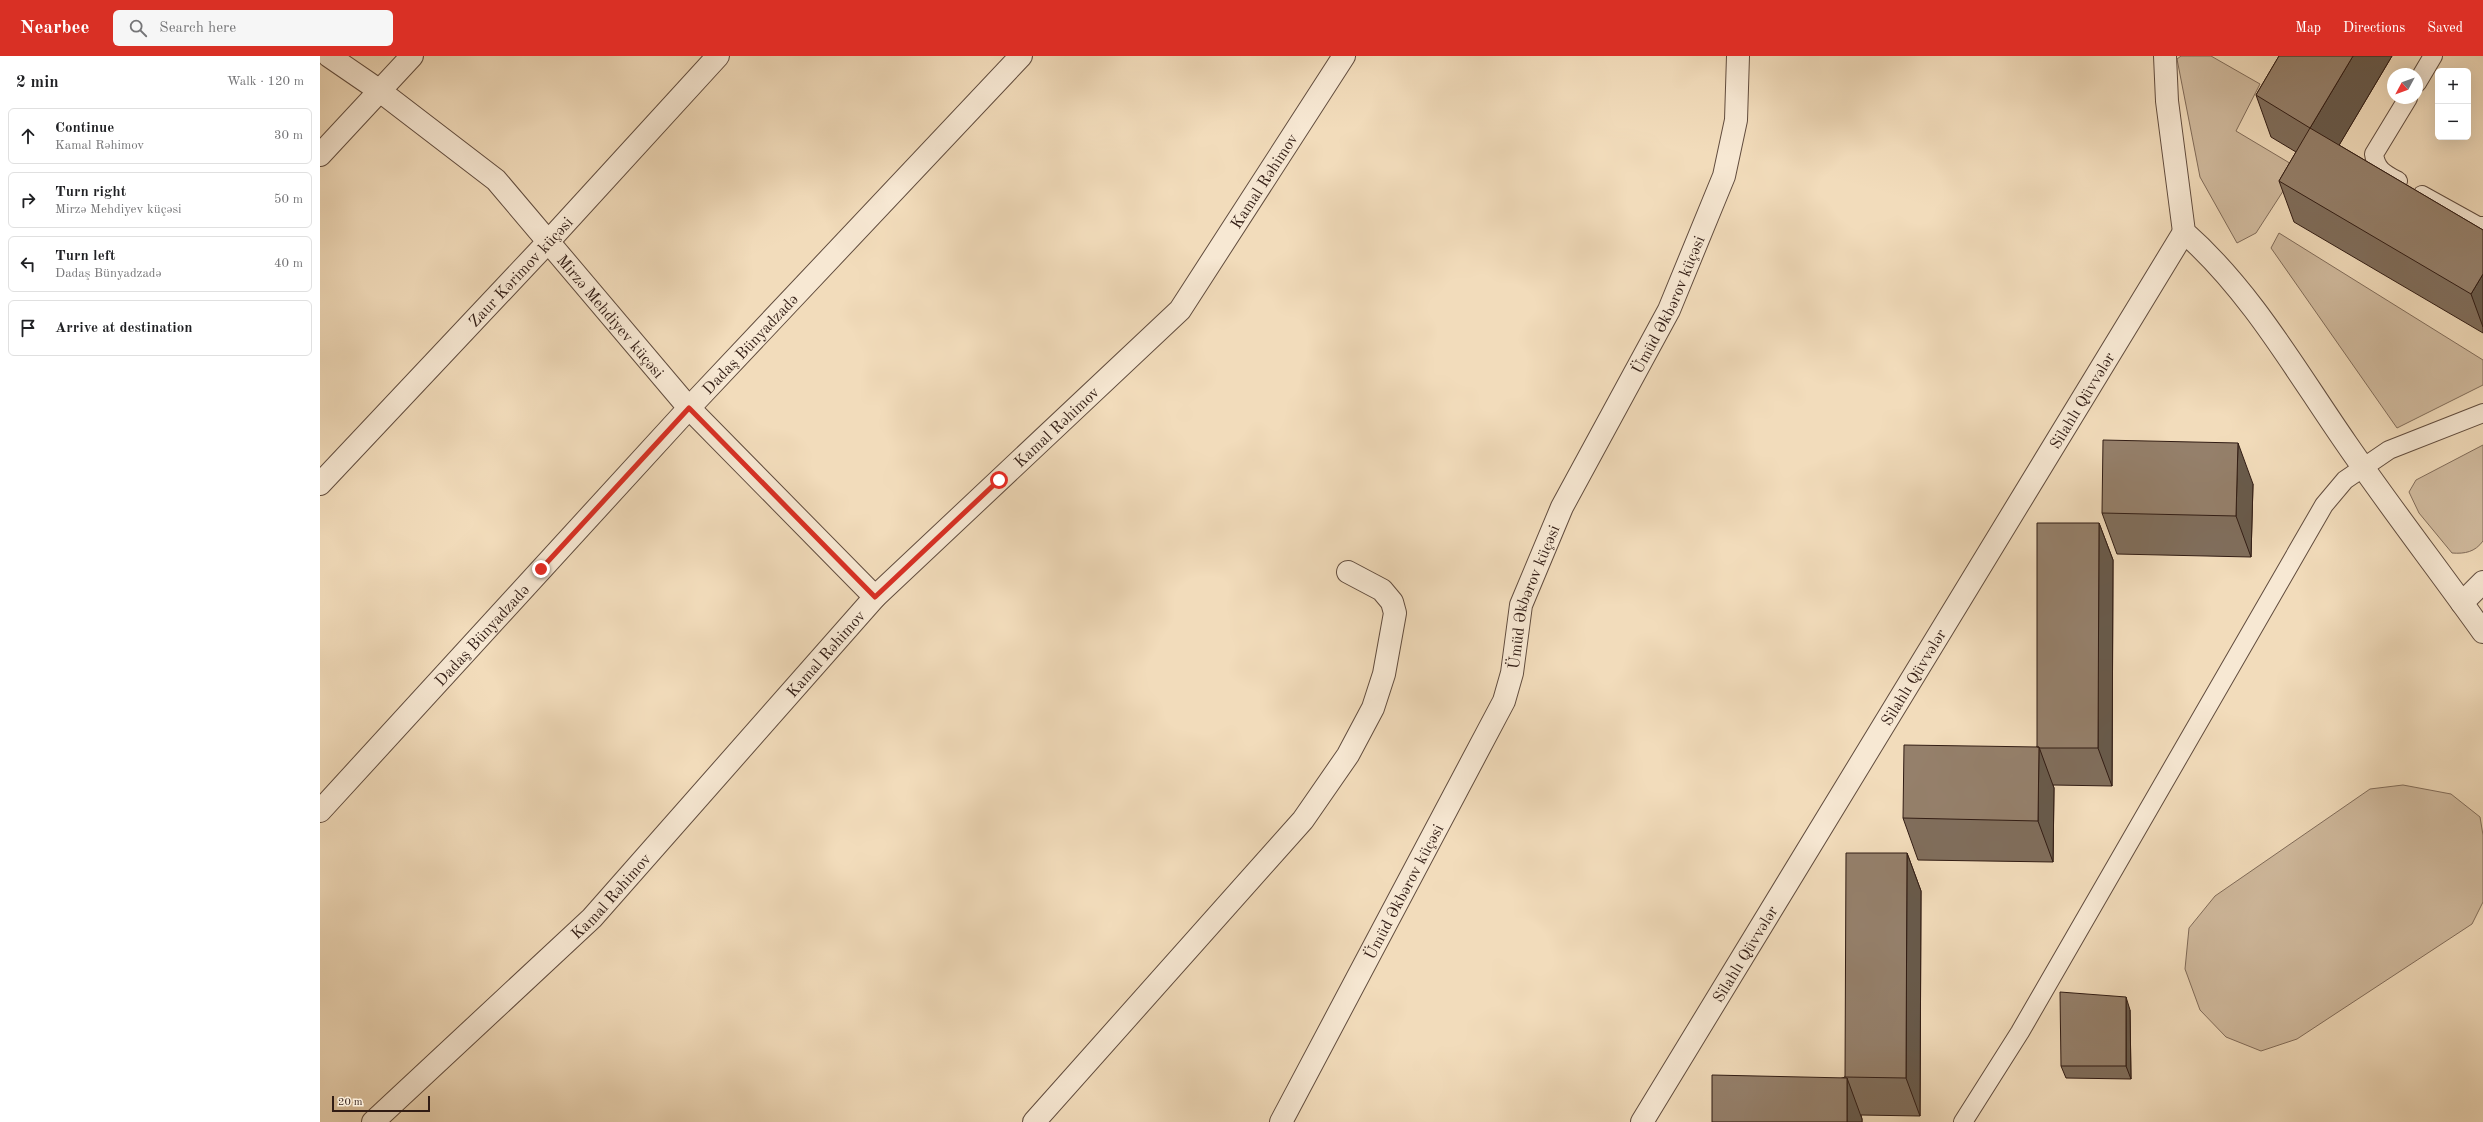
<!DOCTYPE html>
<meta charset="utf-8">
<style>
:root{--surface:#fff;--page:#f6f6f6;--text:#202124;--muted:#757577;--line:#e0e0e0;--accent:#d93025}
body{margin:0;font-family:"Old Standard TT",serif;background:var(--page);color:var(--text)}
.controls{position:absolute;right:12px;top:12px;display:grid;overflow:hidden;border-radius:6px;box-shadow:0 4px 16px #0002}
.controls button{width:36px;height:36px;display:grid;place-items:center;padding:0;border:0;border-bottom:1px solid var(--line);background:var(--surface);color:var(--text);font:20px sans-serif}
.compass{position:absolute;left:2067px;top:12px;width:36px;height:36px;border-radius:50%;background:var(--surface);box-shadow:0 4px 16px #0002;rotate:229deg}
.scale{position:absolute;left:12px;bottom:10px;width:98px;box-sizing:border-box;padding-left:4px;border:2px solid #311c14;border-top:0;font-size:11px;line-height:14px;white-space:nowrap;color:#311c14;-webkit-text-stroke:3px #f7e8d3;paint-order:stroke}
.stop{position:absolute;width:12px;height:12px;margin:-9px;border:3px solid #d93025;border-radius:50%;background:#fff}
.stop.end{background:#d93025;border-color:#fff;box-shadow:0 1px 4px #0008}
.list{margin:0;padding:0;list-style:none}
h2{display:flex;justify-content:space-between;align-items:center;height:52px;margin:0;padding:0 16px;font-size:17px}
h2 small{font-size:13px;font-weight:400;color:var(--muted)}
.list li{display:grid;grid-template-columns:26px 1fr auto;gap:12px;align-items:center;box-sizing:border-box;height:56px;margin:0 8px 8px;padding:0 8px;border:1px solid var(--line);border-radius:6px}
.list b{display:block;font-size:15px;white-space:nowrap}
.list p{margin:0;font-size:13px;white-space:nowrap;color:var(--muted)}
.list em{font-size:13px;font-style:normal;color:var(--muted)}
.icon{flex:none;width:22px;height:22px;fill:none;stroke:currentColor;stroke-width:2;stroke-linecap:round;stroke-linejoin:round}
.map{position:relative;flex:none;width:2163px;height:1066px;overflow:hidden}
header{display:flex;align-items:center;gap:24px;box-sizing:border-box;height:56px;padding:0 20px;background:var(--accent);color:#fff}
header strong{font-size:19px}
nav{display:flex;gap:22px;margin-inline-start:auto;font-size:14px}
.search{width:280px;height:36px;background:var(--page);display:flex;align-items:center;gap:10px;box-sizing:border-box;padding:0 14px;border-radius:6px;color:var(--muted);font-size:15px}
main{display:flex}
aside{flex:1;background:var(--surface)}
.map>svg:first-child{display:block}
.green{fill:#d1bb9f;stroke:#816c5a}
.lines{fill:none;stroke-linecap:round;stroke-linejoin:round}
.service-casing{stroke:#614c3e;stroke-width:20}
.minor-casing{stroke:#614c3e;stroke-width:24}
.service{stroke:#f7e8d3;stroke-width:18}
.minor{stroke:#f7e8d3;stroke-width:22}
.wall{fill:#806e5c;stroke:#311c14}
.shaded-wall{fill:#685a4b;stroke:#311c14}
.building{fill:#95806b;stroke:#311c14}
.route{stroke:#d93025;stroke-width:5}
.labels{text-anchor:middle;stroke-width:4;stroke-linejoin:round;paint-order:stroke}
.street-label{font-size:16px;fill:#311c14;stroke:#f7e8d3}
</style>
<header>
<strong>Nearbee</strong>
<div class="search"><svg class="icon" aria-label="search" viewBox="0 0 24 24"><circle cx="10" cy="10" r="6"/><path d="M15 15l6 6"/></svg>Search here</div>
<nav><a>Map</a><a>Directions</a><a>Saved</a></nav>
</header>
<main>
<aside>
<h2>2 min<small>Walk · 120 m</small></h2>
<ul class="list">
<li><svg class="icon" aria-label="ahead" viewBox="0 0 24 24"><path d="M12 20V5M6 11l6-6 6 6"/></svg><div><b>Continue</b><p>Kamal Rəhimov</p></div><em>30 m</em></li>
<li><svg class="icon" aria-label="right" viewBox="0 0 24 24"><path d="M7 20v-9h11M14 6l5 5-5 5"/></svg><div><b>Turn right</b><p>Mirzə Mehdiyev küçəsi</p></div><em>50 m</em></li>
<li><svg class="icon" aria-label="left" viewBox="0 0 24 24"><path d="M17 20v-9H6M10 6l-5 5 5 5"/></svg><div><b>Turn left</b><p>Dadaş Bünyadzadə</p></div><em>40 m</em></li>
<li><svg class="icon" aria-label="arrive" viewBox="0 0 24 24"><path d="M6 21V4h12l-3 4 3 4H6"/></svg><div><b>Arrive at destination</b></div></li>
</ul>
</aside>
<div class="map">
<svg width="2163" height="1066" viewBox="0 0 2163 1066">
<rect width="100%" height="100%" fill="#f2dcbb"/>
<filter id="stains"><feTurbulence type="fractalNoise" baseFrequency=".005" numOctaves="4"/><feColorMatrix values="0 0 0 0 .2 0 0 0 0 .09 0 0 0 0 .02 0 0 0 .5 -.17"/></filter>
<radialGradient id="worn" r=".72"><stop offset=".6" stop-color="#630" stop-opacity="0"/><stop offset="1" stop-color="#630" stop-opacity=".3"/></radialGradient>
<!-- green -->
<path class="green" d="M1861,0H1891L1940,28L1916,75L1978,112L1936,177L1917,187L1880,121L1857,3Z
M1959,177L2163,304V329L2077,372L1951,192Z
M2163,389V485C2155,496 2145,498 2132,497L2099,457L2089,436L2096,424Z
M2083,729L2131,738L2160,761L2163,779V846L2152,868L1977,983L1941,995L1906,981L1880,954L1865,913L1869,872L1895,840L2050,733Z"/>
<g class="lines">
<defs>
<path id="service" d="M2097,27L2113,0
M2078,125C2065,118 2056,114 2054,98L2088,42
M2102,139L2158,170H2163
M1643,1066L1700,976L2004,449L2025,424L2069,394L2163,357"/>
<g id="minor">
<path id="s1" d="M9,0L60,35L176,124L369,352L555,541"/>
<path d="M1845,0L1847,45L1864,176C1931,235 1976,315 2026,387C2070,451 2118,513 2163,576"/>
<path d="M0,99L92,0"/>
<path id="s2" d="M0,428L227,187L398,0"/>
<path d="M2142,547L2163,526"/>
<path id="s3" d="M0,755L369,352L701,0"/>
<path id="s4" d="M53,1066L272,862L555,541L860,254L1024,0"/>
<path d="M714,1066L983,764L1028,699L1053,652L1064,618L1075,557L1072,546L1062,534L1028,516"/>
<path id="s5" d="M961,1066L1184,645L1192,617L1201,549L1242,451L1349,254L1404,120L1416,64L1418,0"/>
<path id="s6" d="M1322,1066L1864,176"/>
</g>
</defs>
<!-- service casing -->
<use href="#service" class="service-casing"/>
<!-- minor casing -->
<use href="#minor" class="minor-casing"/>
<!-- service -->
<use href="#service" class="service"/>
<!-- minor -->
<use href="#minor" class="minor"/>
</g>
<!-- wall -->
<path class="wall" d="M1959,0H2072L2019,89L2163,174V277L1974,166L1959,125L1976,96L1951,81L1936,39Z
M1933,428L1931,501L1797,498L1782,457Z
M1779,467L1793,504L1792,730L1733,729L1734,732L1733,806L1598,804L1583,762L1717,691Z
M1587,797L1601,835L1600,1060L1541,1059L1542,1063V1066H1392L1525,1021Z
M1810,954L1811,1023L1746,1022L1741,1010Z"/>
<!-- shaded-wall -->
<path class="shaded-wall" d="M2033,0H2072L2005,113L1990,72Z
M2163,218V271L2151,238Z
M1918,387L1933,428L1931,501L1916,460Z
M1779,467L1793,504L1792,730L1778,692Z
M1719,691L1734,732L1733,806L1718,765Z
M1587,797L1601,835L1600,1060L1586,1022Z
M1806,941L1810,954L1811,1023L1806,1010Z
M1527,1022L1542,1063V1066H1527Z"/>
<!-- building -->
<path class="building" d="M1959,0H2033L1990,72L1936,39Z
M1990,72L2163,174V218L2151,238L1959,125Z
M1783,384L1918,387L1916,460L1782,457Z
M1717,467H1779L1778,692H1719V691H1717Z
M1584,689L1719,691L1718,765L1583,762Z
M1526,797H1587L1586,1022L1525,1021Z
M1740,936L1806,941V1010H1741Z
M1392,1019L1527,1022V1066H1392Z"/>
<g class="lines">
<!-- route -->
<path class="route" d="M221,513L369,352L555,541L679,424"/>
</g>
<g class="labels">
<!-- street labels -->
<g class="street-label">
<text dy="6" stroke="none"><textPath href="#s4" startOffset="1300">Kamal Rəhimov</textPath></text>
<text dy="6" stroke="none"><textPath href="#s2" startOffset="292">Zaur Kərimov küçəsi</textPath></text>
<text dy="6" stroke="none"><textPath href="#s5" startOffset="909">Ümüd Əkbərov küçəsi</textPath></text>
<text dy="6" stroke="none"><textPath href="#s1" startOffset="386">Mirzə Mehdiyev küçəsi</textPath></text>
<text dy="6" stroke="none"><textPath href="#s3" startOffset="635">Dadaş Bünyadzadə</textPath></text>
<text dy="6" stroke="none"><textPath href="#s6" startOffset="845">Silahlı Qüvvələr</textPath></text>
<text dy="6" stroke="none"><textPath href="#s4" startOffset="976">Kamal Rəhimov</textPath></text>
<text dy="6" stroke="none"><textPath href="#s5" startOffset="585">Ümüd Əkbərov küçəsi</textPath></text>
<text dy="6" stroke="none"><textPath href="#s3" startOffset="239">Dadaş Bünyadzadə</textPath></text>
<text dy="6" stroke="none"><textPath href="#s4" startOffset="652">Kamal Rəhimov</textPath></text>
<text dy="6" stroke="none"><textPath href="#s6" startOffset="521">Silahlı Qüvvələr</textPath></text>
<text dy="6" stroke="none"><textPath href="#s5" startOffset="261">Ümüd Əkbərov küçəsi</textPath></text>
<text dy="6" stroke="none"><textPath href="#s4" startOffset="328">Kamal Rəhimov</textPath></text>
<text dy="6" stroke="none"><textPath href="#s6" startOffset="197">Silahlı Qüvvələr</textPath></text>
</g>
</g>
<rect width="100%" height="100%" filter="url(#stains)"/>
<rect width="100%" height="100%" fill="url(#worn)"/>
</svg>
<div class="controls">
<button>+</button>
<button>−</button>
</div>
<svg class="compass" viewBox="-18 -18 36 36"><path d="M0-13l5 13h-10z" fill="#e53935"/><path d="M0 13l5-13h-10z" fill="#757577"/></svg>
<div class="scale">20 m</div>
<div class="stop" style="left:679px;top:424px"></div>
<div class="stop end" style="left:221px;top:513px"></div>
</div>
</main>
